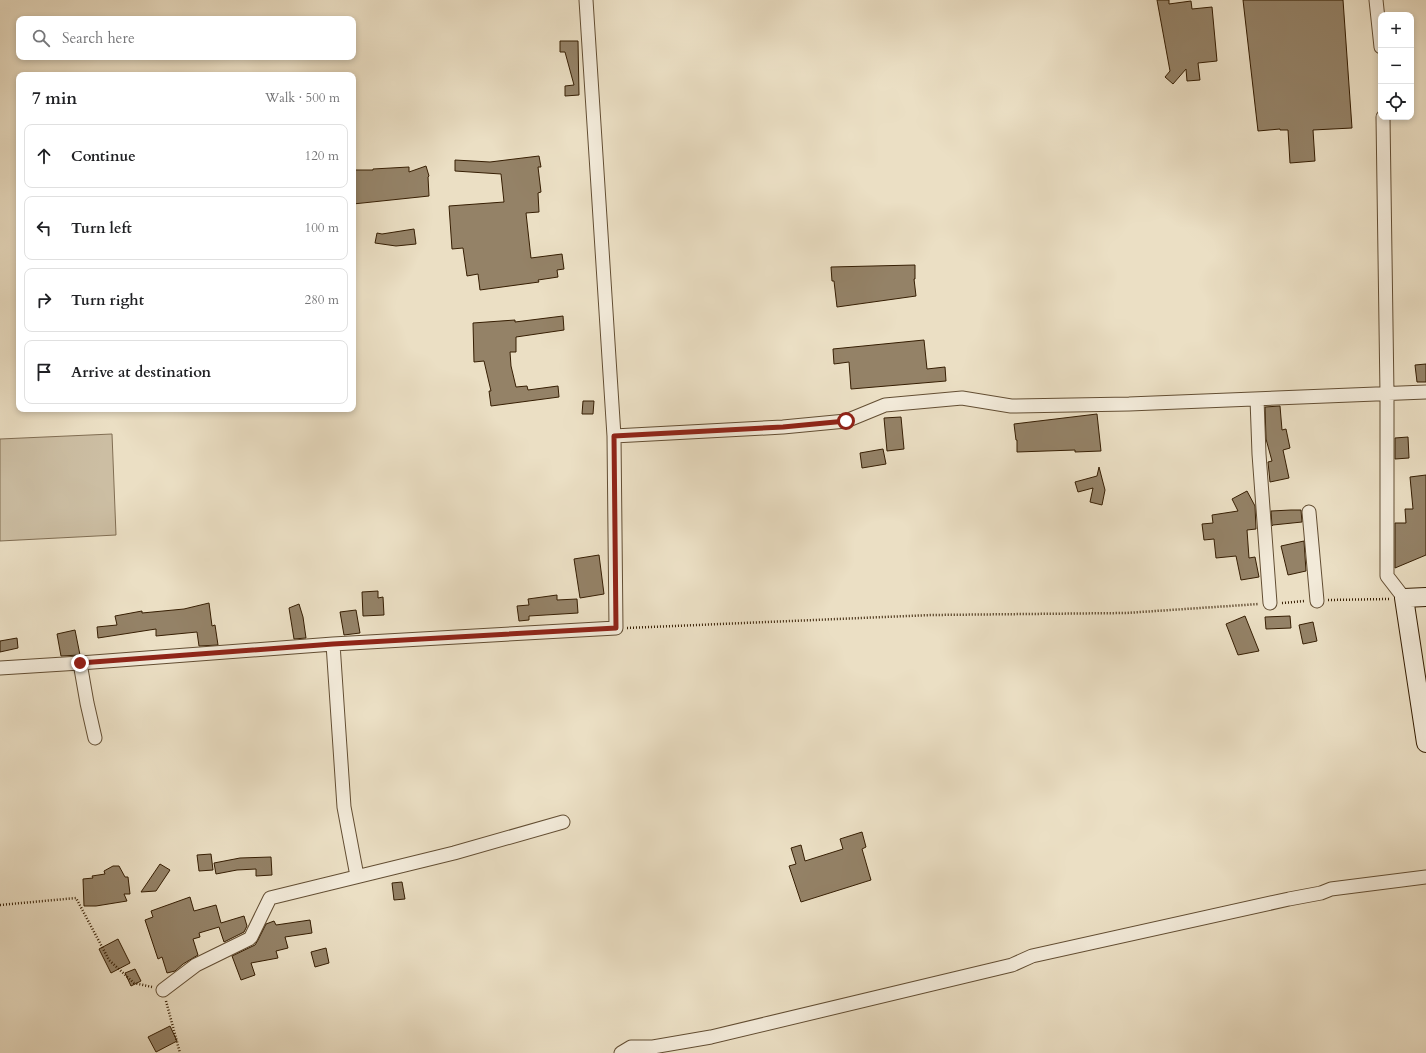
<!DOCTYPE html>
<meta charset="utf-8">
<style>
:root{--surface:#fff;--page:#f6f6f6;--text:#202124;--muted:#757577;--line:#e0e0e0}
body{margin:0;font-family:Cardo,serif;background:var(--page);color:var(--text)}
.controls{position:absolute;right:12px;top:12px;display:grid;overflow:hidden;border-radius:8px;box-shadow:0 2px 6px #0003}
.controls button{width:36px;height:36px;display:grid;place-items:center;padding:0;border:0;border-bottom:1px solid var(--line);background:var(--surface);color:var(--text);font:20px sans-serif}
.stop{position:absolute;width:12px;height:12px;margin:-9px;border:3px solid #8f2418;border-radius:50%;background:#fff}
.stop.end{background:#8f2418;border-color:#fff;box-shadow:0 1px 4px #0008}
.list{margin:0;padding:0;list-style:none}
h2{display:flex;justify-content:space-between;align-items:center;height:52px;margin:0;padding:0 16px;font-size:17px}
h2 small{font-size:13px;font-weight:400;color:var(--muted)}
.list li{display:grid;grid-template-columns:26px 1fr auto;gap:12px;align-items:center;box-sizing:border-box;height:64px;margin:0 8px 8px;padding:0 8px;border:1px solid var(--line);border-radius:8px}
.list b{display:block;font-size:15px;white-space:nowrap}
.list em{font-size:13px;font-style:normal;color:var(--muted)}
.icon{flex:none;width:22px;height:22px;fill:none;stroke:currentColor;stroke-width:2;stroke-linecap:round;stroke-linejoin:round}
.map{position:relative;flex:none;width:1426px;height:1053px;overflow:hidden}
.search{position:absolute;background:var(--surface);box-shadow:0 2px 6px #0003;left:16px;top:16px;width:340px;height:44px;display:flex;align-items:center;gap:10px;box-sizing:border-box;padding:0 14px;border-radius:8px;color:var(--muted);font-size:15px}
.panel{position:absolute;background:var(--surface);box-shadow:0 2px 6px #0003;left:16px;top:72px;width:340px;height:340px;border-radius:8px}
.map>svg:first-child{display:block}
.green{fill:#ccbea3;stroke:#816e53}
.building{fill:#948267;stroke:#361e03}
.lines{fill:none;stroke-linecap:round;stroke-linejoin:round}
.minor-casing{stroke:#634e33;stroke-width:15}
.secondary-casing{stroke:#361e03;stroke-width:20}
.path{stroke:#361e03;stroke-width:2.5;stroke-dasharray:1 2;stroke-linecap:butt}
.minor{stroke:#f2ead9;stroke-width:13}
.secondary{stroke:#f2ead9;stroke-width:18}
.route{stroke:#8f2418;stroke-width:5}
</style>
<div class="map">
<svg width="1426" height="1053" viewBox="0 0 1426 1053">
<rect width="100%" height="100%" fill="#ebdfc4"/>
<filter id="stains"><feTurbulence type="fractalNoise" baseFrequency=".005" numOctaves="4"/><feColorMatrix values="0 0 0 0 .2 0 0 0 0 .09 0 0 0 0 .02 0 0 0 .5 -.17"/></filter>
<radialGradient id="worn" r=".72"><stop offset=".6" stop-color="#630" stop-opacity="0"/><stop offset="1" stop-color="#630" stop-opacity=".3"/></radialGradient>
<!-- green -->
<path class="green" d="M112,434L116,535L0,541V439Z"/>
<!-- building -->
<path class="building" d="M1157,0H1169V4L1191,1L1192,9L1212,7L1217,61L1198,63L1200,80L1187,81L1186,69L1173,84L1165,77L1170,71Z
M1243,0H1343L1352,128L1313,130L1315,161L1290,163L1288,130H1280V129L1258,131Z
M560,41H578L579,95L565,96V86L574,85L565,52H560Z
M539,156L541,167H538L541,192L538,193L539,212L526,213L531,258L562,254L564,269L557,270L558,277L538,280L539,282L480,290L478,274L467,276L463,248L452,249L449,206L504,202L501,174L455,171V160L490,162Z
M426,166L429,176L428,177L429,196L353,204V170H373V169L409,167V172Z
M414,229L416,244L396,246L375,243L377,233L382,234Z
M915,265V279H914L916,296L837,307L834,281H832L831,267Z
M563,316L564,330L516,337V352H510L511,366L516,387L527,386L528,390L558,386L559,397L491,406L489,391H491L484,361L474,362L473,323L515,320V322Z
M924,340L927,369L945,367L946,381L851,389L849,362L834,364L833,349Z
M1426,364V382H1417L1415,365Z
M583,401H594L593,414H582Z
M1280,406L1282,430L1286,429L1290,448L1283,450L1289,478L1270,482L1268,462L1272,461L1266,439L1265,407Z
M1097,414L1101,451L1075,452V450L1017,452V440H1016L1014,424Z
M901,417L904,449L887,451L884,418Z
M1408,437L1409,458L1395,459V438Z
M883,449L886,464L862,468L860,453Z
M1099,467L1105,490L1102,505L1090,502L1093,488L1078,492L1075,482L1097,476Z
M1426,475V555L1395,568V523H1406L1405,509H1413L1410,477Z
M1247,491L1255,506L1256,529L1247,530L1249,558L1255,557L1259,577L1241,580L1236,556L1216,558L1214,539L1204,540L1202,524L1213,523L1212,515L1238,511L1232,499Z
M1291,510H1301L1302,522L1273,525L1272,526L1271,511Z
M1304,541L1306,571L1288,575L1281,546Z
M599,555L604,594L580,598L574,559Z
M378,591V598L383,597L384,615L363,616L362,592Z
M557,595V600L577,599L578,613L529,616V620L519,621L517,606L529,605L528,599Z
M209,603L212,626L215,625L218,645L199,646L197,632L156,636V629L98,638L97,627L117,625L115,616L142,611V613L184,609Z
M299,604L303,617L306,638L294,639L289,608Z
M356,610L360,633L344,635L340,612Z
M1245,616L1259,651L1238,655L1226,624Z
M1290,616L1291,628L1266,629L1265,617Z
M1313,622L1317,641L1303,644L1299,625Z
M75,630L80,655L61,656L57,634Z
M17,638L18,648L0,652V641Z
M862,832L866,847L862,849L871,880L801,902L789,866L796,864L791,848L801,845L805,861L843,849L840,839Z
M211,854L213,870L199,871L197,855Z
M271,857L272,875L256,876V869L237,870L216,874L214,863L240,858Z
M160,864L170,870L156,891L141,892Z
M113,866H119L125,877H128L130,894H124L127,901L96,906H84L83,879L93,878L92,876L105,874L104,871Z
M402,882L405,899L394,900L392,883Z
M190,897L194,911L216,905L221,923L244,916L247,926L244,932L224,942L219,927L199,933L200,937L193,939L198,955L183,964L175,971L167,973L162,957L158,959L145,920L153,917L151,911Z
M310,920L312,933L285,937L288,948L276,951L278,958L251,963L255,975L241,980L232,956L255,945L258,940L266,924L274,921L276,925Z
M118,939L130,963L111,973L99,949Z
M326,948L329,963L315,967L311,952Z
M135,969L141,981L131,986L125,973Z
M170,1026L177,1041L156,1052L148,1037Z"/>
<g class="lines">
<defs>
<path id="minor" d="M1376,0L1381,47
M1383,117L1387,394V576L1404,598
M1257,399L1259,454L1270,603
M614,436L783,427L846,421L885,405L962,398L1011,406L1129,404L1426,392
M1309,512L1317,601
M333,644L344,807L357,876
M80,663L87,703L95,738
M0,668L80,663L333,644L616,628L614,436L586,0
M163,990L196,965L249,939L251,937L270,898L454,853L563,822
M621,1053L631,1047H653L711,1037L1012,965L1032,956L1289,899L1321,893L1331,889L1426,877"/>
<path id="secondary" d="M1426,597L1404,598L1426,743"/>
</defs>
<!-- minor casing -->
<use href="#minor" class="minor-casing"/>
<!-- secondary casing -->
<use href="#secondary" class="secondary-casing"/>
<!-- path -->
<path class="path" d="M1328,600L1389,599
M1282,603L1305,601
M627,628L931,615L1126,613L1259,604
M0,905L76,898L109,960L134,983L152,987
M166,1001L180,1053"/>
<!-- minor -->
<use href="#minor" class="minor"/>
<!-- secondary -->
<use href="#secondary" class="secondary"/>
</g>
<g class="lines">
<!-- route -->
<path class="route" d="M80,663L333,644L616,628L614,436L783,427L846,421"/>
</g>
<rect width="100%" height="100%" filter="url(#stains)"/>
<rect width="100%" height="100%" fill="url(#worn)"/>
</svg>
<div class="controls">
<button>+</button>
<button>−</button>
<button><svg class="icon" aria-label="locate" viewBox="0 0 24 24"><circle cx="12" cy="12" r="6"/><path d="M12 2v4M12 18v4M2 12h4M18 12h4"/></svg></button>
</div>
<div class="stop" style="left:846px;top:421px"></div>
<div class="stop end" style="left:80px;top:663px"></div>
<div class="search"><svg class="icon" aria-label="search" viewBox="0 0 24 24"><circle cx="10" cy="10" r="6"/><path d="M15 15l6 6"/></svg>Search here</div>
<section class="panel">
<h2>7 min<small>Walk · 500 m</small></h2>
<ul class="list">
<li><svg class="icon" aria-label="ahead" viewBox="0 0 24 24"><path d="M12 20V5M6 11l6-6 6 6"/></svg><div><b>Continue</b></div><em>120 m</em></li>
<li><svg class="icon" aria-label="left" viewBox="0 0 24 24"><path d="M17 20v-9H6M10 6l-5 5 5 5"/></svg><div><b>Turn left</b></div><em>100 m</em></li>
<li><svg class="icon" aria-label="right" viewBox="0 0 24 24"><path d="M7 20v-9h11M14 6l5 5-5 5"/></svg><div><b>Turn right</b></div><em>280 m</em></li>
<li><svg class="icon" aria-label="arrive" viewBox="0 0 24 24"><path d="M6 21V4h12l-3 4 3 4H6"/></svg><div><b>Arrive at destination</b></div></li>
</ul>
</section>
</div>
